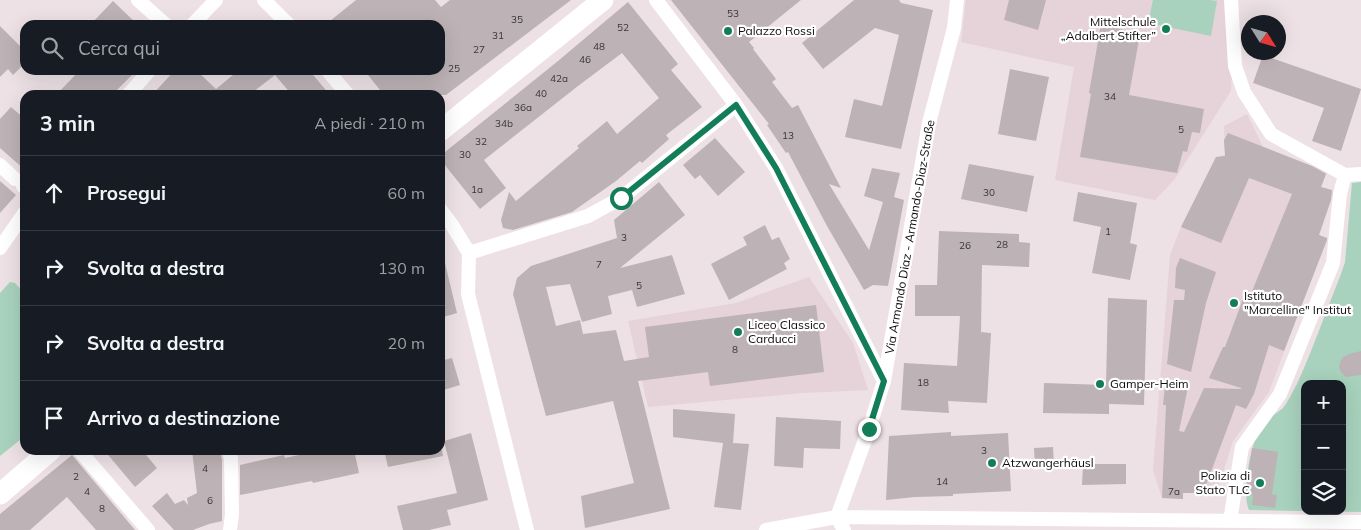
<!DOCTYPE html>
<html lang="it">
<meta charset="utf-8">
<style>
:root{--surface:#171b24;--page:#20242c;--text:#f1f3f6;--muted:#9ea1a6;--line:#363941}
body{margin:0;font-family:Mulish,sans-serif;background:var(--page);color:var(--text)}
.controls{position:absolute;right:15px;bottom:15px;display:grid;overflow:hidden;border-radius:10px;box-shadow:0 5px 20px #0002}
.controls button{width:45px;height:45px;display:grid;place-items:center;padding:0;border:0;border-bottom:1px solid var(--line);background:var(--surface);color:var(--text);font:25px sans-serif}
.compass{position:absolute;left:1241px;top:15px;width:45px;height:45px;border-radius:50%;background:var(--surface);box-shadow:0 5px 20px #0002;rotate:127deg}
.stop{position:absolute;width:15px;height:15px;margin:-11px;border:4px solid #137d57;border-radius:50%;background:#fff}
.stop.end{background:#137d57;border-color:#fff;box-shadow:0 1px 5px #0008}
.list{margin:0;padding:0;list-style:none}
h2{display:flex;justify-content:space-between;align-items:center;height:65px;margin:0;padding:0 20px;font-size:21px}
h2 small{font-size:16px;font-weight:400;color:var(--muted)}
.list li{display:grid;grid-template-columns:32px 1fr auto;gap:15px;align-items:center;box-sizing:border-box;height:75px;padding:0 20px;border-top:1px solid var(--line)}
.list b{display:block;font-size:19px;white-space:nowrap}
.list em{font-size:16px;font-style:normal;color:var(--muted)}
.icon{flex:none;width:28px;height:28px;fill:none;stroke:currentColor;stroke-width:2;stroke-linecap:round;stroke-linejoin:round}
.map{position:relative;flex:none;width:1361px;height:530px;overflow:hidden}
.search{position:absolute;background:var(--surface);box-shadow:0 5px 20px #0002;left:20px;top:20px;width:425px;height:55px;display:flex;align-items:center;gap:12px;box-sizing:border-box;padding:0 18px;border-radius:15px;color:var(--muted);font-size:19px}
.panel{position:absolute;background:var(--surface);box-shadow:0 5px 20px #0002;left:20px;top:90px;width:425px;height:365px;border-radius:15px}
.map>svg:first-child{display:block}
.built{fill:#e6d2d9}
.green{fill:#a8d2bd;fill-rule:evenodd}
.building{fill:#bdb2b5}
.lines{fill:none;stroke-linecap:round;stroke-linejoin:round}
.minor{stroke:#fff;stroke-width:14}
.primary{stroke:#fff;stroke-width:21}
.route{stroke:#137d57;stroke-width:6}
.poi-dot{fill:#137d57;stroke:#fff;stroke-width:2}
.labels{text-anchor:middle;stroke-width:4.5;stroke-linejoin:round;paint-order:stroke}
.number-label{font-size:10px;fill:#3a3537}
.poi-label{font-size:12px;fill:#0f0b0d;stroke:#fff;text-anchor:start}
.street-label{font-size:12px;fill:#0f0b0d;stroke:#fff}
</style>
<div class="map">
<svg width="1361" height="530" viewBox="0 0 1361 530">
<rect width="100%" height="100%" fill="#ede1e5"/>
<!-- built -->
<path class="built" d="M966,0H1225L1232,71L1231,91L1175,179L1155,200L1055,180L1074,67L961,42Z
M1247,114L1263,147L1327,172L1321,187L1334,191L1319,235L1327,238L1269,392L1233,441L1217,492L1183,493V499L1162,498L1153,470L1170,255L1181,227L1216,157L1225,155L1224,126Z
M809,277L853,343L868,390L803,393L648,407L628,321L736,303Z"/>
<!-- green -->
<path class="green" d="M1153,0H1210L1217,1L1211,36L1148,23Z
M1361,182V512L1249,510C1241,493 1251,444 1260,428C1266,418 1275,415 1283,408C1288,402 1293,391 1297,384C1313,349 1326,311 1341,274L1345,262L1352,183ZM1305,384H1342V511H1305Z
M10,282L15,283L25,294V436L0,456V293Z"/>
<!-- building -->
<path class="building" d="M356,0H435L441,7L450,0H571L446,95H384L364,70H440V25H325Z
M671,0H801L749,42L754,48L753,49L776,79L772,82L792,108L798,105L841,188L829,184L869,250L883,202L864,196L872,168L900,173L894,197L904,200L888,286L873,285L864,290L827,226L788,152L786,153L767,125L769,124Z
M854,0H899L901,3L933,10L901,149L845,137L854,99L882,106L899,35L875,28L823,69L802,43Z
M1009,0H1046L1038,30L1004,20Z
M113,1L138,25H90Z
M628,2L678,64L671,70L702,107L666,135L669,139L642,163L640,161L616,181L572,212L513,230L503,228L501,220L509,192L516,201L579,148L577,146L607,121L617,134L659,98L622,53L578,86L484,160L506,188L480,209L440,159V156L558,61Z
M1101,24L1140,34L1129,95L1204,109L1200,133L1192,132L1187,152L1183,151L1177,173L1080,157L1091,94L1089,93Z
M0,26L25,51V63L13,75L8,69L0,77Z
M1263,55L1361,89L1341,151L1312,141L1324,108L1253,83Z
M1010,69L1049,77L1036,141L998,134Z
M80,70H137L112,95H56Z
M175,70H196L216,89L239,70H309L330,95H292L275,75L249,95H152Z
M11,107L25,119V170L0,148V119Z
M1228,133L1312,166L1326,174L1321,187L1332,190L1331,200L1319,235L1327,238V240L1284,351L1269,345L1254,394L1246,409L1236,405L1203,493H1183V499L1162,498L1166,405H1163L1165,386L1188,387L1179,431L1184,432L1204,388L1241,389V388L1209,378L1223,347H1225L1243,299L1248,301L1292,194L1249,178L1221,243L1181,227L1216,157L1225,156L1224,140Z
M715,138L745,172L718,196L700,175L695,179L683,165Z
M969,164L1034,176L1027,212L961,199Z
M0,181L16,195L0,213Z
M659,182L685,215L620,268L672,255L685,294L637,307L632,290L608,296L612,314L582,322L570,284L546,287L556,326L580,320L583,334L616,330L624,361L649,357L645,327L816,305L824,372L710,386L708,372L638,381L670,509L585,528L581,496L634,483L613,401L546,416L513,294L517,278L531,266L617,238L614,220Z
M1078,192L1137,203L1130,243L1137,245L1130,280L1092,273L1101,227L1073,221Z
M765,225L772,240L779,237L790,259L784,263L787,269L729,300L711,264L747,245L743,237Z
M939,231L1019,234V242L1030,243L1029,267L982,265L981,332L991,333L987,403L948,401L949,413L901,410L904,363L957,366L960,316H915V285H937Z
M1180,258L1216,272L1206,303L1191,372L1167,364L1174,300H1184L1185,290L1175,288L1176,268Z
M445,263L457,313L440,318V264Z
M1108,298L1147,300L1144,405L1109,404V414L1043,413L1044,383L1106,385Z
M1361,351V375L1346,377L1341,372L1339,367L1340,362L1343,357L1349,354Z
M452,358L460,385L440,391V361Z
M673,409L735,414L733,443L749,444L741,510L714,507L723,443L673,437Z
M776,417L841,421L840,449L804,448L803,468L774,466Z
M951,432V436L1008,433L1011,491L953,494V496L915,497L886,500L889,436Z
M471,433L488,500L447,510L451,525L429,530H403L397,506L457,493L444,441Z
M1053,447L1054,466L1035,467L1034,448Z
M1252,448L1278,452L1272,494L1277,495L1275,508L1252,505L1253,495L1245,494Z
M104,450H142L157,468L135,487Z
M192,450H220L222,460V521L209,524L193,530H174L152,506L167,493L175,504L184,500L188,505L187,498L197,493Z
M322,450H354L359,473L313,483L312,481L240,495V465L284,455L285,458Z
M384,450H442L443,456L388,467Z
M72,455L135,530H96L67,497L30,530H0V514Z
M1083,464H1126V484L1082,485Z"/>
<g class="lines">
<!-- minor -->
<path class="minor" d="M138,0L166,25
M264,0L289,25
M656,0L736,105L776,168L884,381
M1231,0L1235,66L1244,92L1271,134L1345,175
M192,25L216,0
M327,70L348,95
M128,95L150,70
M0,165L15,179
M1345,175L1361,174
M23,186L25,188
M440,209L452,225L469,253L468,294L527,530
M0,248L25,212
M469,253L588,216L621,198L736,105
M79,450L148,530
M229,450L231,459L232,514L230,530
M837,517L869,429L884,381L929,123L954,28L957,0
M837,517L844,530
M1230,521L1242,447L1280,394L1333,263L1340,194L1345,175
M766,530L837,517L1361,522"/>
<!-- primary -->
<path class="primary" d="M440,131L603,0
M0,494L51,450"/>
</g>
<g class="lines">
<!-- route -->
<path class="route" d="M621,198L736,105L776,168L884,381L869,429"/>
</g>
<!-- markers -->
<g class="poi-dot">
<circle cx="1166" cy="29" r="5"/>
<circle cx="728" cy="31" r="5"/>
<circle cx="1234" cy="303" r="5"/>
<circle cx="738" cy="332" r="5"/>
<circle cx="1100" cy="384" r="5"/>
<circle cx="992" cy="463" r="5"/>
<circle cx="1260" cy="483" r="5"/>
</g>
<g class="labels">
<!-- number labels -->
<g class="number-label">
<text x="733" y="17">53</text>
<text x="517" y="23">35</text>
<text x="623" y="31">52</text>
<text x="498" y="39">31</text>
<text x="599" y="50">48</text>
<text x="479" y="53">27</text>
<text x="585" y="63">46</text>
<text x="454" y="72">25</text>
<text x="559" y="82">42a</text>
<text x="541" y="97">40</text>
<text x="1110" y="100">34</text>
<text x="523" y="111">36a</text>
<text x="504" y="127">34b</text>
<text x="1181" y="133">5</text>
<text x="788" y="139">13</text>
<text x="481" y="145">32</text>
<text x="465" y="158">30</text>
<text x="477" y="193">1a</text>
<text x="989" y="196">30</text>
<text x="1108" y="235">1</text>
<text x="624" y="241">3</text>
<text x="1002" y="248">28</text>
<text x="965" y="249">26</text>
<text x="599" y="268">7</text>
<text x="639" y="289">5</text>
<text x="735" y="353">8</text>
<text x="923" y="386">18</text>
<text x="984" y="454">3</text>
<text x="205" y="472">4</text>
<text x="76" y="480">2</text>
<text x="942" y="485">14</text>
<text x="87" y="495">4</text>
<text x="1174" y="495">7a</text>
<text x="210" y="504">6</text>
<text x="102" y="512">8</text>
</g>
<!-- poi labels -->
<g class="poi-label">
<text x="1156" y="26" text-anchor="end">Mittelschule<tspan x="1156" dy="14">„Adalbert Stifter”</tspan></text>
<text x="738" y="35">Palazzo Rossi</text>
<text x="1244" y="300">Istituto<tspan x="1244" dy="14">"Marcelline" Institut</tspan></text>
<text x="748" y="329">Liceo Classico<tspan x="748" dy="14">Carducci</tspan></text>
<text x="1110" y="388">Gamper-Heim</text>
<text x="1002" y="467">Atzwangerhäusl</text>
<text x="1250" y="480" text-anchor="end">Polizia di<tspan x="1250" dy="14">Stato TLC</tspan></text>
</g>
<!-- street labels -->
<g class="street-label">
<text transform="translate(910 237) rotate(-80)" y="4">Via Armando Diaz - Armando-Diaz-Straße</text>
</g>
</g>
</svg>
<div class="controls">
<button>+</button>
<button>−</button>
<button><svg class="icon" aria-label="layers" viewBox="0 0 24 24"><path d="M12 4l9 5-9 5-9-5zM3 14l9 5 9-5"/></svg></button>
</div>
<svg class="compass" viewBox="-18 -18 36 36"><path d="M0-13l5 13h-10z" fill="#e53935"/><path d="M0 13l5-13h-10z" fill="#9ea1a6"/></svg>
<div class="stop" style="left:621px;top:198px"></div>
<div class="stop end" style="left:869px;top:429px"></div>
<div class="search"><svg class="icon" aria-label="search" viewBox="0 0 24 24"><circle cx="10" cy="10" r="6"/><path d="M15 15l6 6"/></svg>Cerca qui</div>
<section class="panel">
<h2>3 min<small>A piedi · 210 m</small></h2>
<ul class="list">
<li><svg class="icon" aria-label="ahead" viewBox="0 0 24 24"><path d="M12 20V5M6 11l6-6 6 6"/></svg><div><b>Prosegui</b></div><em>60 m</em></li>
<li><svg class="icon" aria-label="right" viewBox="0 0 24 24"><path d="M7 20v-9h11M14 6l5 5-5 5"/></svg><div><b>Svolta a destra</b></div><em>130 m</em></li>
<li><svg class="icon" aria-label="right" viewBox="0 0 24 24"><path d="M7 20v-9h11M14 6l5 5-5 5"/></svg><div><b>Svolta a destra</b></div><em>20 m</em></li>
<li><svg class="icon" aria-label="arrive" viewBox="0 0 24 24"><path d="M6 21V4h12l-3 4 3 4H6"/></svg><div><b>Arrivo a destinazione</b></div></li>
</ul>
</section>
</div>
